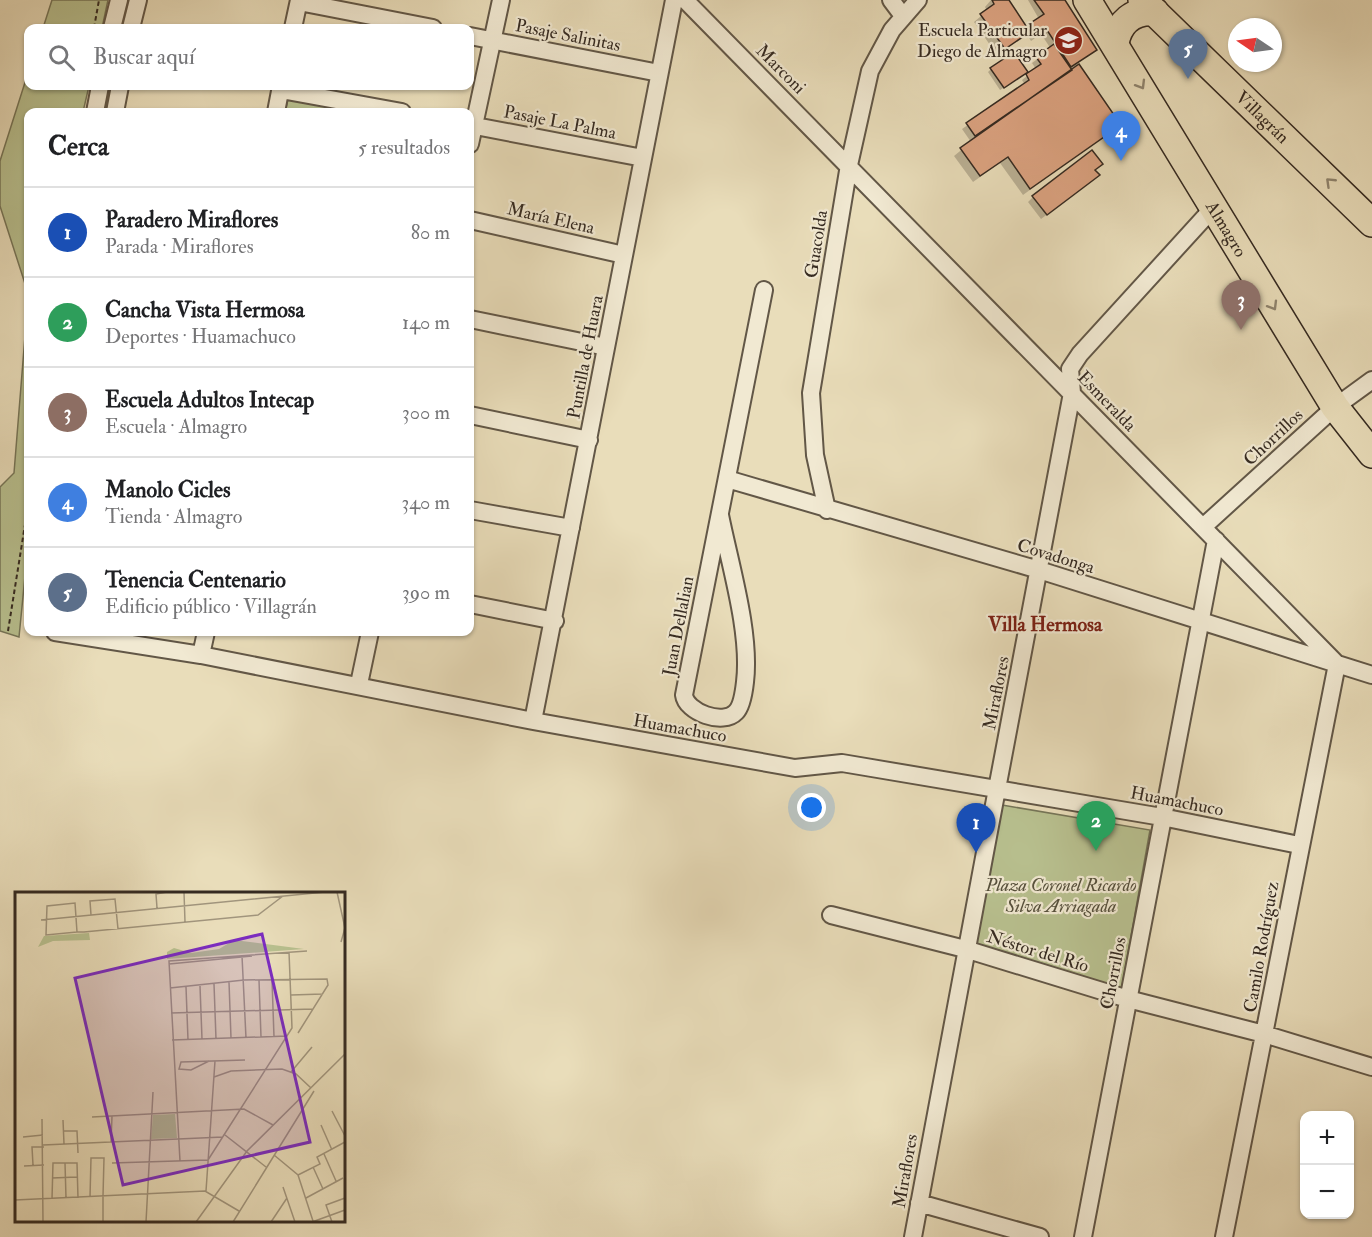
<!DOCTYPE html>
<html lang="es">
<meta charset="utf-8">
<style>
:root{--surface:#fff;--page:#f2f2f2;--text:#202124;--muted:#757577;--line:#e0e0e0;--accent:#db2777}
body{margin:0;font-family:"IM FELL Double Pica",serif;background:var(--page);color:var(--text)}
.controls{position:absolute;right:18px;bottom:18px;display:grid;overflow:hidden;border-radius:12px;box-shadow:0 2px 4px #0004}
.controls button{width:54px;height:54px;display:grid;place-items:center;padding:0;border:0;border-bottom:2px solid var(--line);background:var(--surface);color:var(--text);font:30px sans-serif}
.compass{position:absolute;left:1228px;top:18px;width:54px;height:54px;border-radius:50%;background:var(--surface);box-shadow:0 2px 4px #0004;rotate:283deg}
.you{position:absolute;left:812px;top:808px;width:21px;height:21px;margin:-15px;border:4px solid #fff;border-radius:50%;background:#1a73e8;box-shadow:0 0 0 9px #1a73e833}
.badge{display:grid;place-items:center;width:39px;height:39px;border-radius:50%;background:var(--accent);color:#fff;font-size:20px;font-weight:700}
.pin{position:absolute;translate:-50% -50px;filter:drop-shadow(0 2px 3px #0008)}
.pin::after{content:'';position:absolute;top:32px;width:21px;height:18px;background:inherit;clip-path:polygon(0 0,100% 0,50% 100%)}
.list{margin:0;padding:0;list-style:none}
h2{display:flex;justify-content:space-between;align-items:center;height:78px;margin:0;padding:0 24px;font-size:26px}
h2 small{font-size:20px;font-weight:400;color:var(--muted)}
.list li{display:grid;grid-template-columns:39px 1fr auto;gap:18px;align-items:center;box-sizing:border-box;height:90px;padding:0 24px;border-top:2px solid var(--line)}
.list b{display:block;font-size:22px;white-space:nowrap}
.list p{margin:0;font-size:20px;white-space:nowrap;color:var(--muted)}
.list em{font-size:20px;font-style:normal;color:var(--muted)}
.icon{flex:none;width:33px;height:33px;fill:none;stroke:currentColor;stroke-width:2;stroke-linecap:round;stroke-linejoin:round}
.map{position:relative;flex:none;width:1372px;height:1237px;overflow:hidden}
.search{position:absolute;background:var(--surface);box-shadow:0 2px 4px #0004;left:24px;top:24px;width:450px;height:66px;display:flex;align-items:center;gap:15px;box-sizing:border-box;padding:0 21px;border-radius:12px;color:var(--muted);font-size:22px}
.panel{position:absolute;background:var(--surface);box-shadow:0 2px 4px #0004;left:24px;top:108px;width:450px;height:528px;border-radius:12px}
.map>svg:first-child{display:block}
.green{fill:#b8c08f;stroke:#767558;stroke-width:1.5}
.shadow{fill:#0003}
.building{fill:#dba280;stroke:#352a21;stroke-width:1.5}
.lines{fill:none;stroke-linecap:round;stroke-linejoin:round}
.minor-casing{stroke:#625747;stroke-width:20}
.primary-casing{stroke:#352a21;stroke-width:30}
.path{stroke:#352a21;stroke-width:2;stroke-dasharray:4.5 3;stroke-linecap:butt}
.minor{stroke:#f1e9d2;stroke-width:16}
.primary{stroke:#e9ddba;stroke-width:27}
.oneway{stroke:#8f846e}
.labels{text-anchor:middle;stroke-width:4.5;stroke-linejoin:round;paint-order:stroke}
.poi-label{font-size:18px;fill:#352a21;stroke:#f1e9d2;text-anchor:end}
.street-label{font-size:18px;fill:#352a21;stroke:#f1e9d2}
.park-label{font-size:18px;font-style:italic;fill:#56503c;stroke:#f1e9d2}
.neighbourhood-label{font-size:20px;font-weight:bold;fill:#7a1f14;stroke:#f1e9d2}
.inset-road{fill:none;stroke:#a1957d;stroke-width:1.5}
.view{fill:#7b2cbf;fill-opacity:0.15;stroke:#7b2cbf;stroke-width:3}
.inset-edge{fill:none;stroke:#352a21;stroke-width:3}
</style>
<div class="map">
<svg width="1372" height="1237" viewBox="0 0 1372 1237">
<rect width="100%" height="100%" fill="#e9ddba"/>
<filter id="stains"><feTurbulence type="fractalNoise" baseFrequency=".00333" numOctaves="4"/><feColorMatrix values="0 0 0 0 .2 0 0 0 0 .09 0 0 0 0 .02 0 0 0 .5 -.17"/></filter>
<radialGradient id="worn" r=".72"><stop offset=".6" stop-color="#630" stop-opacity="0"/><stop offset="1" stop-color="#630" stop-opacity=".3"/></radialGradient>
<!-- green -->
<path class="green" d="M52,0H108L102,28H43Z
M28,73V86H89L83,112H28V293L0,206V161Z
M289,95L371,112H285Z
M28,299V546L19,637L0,631V487L14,473Z
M1002,805L1150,830L1121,992L974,948Z"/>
<!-- shadow -->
<path class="shadow" d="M991,0H1007L1026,29L1039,19L1028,0H1063L1095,50L1077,64L1119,125L1023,195L1000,163L973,182L954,156L971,142L962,129L1025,85L1022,80L1036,69L1032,63L1051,49L1041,34L1031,41L1026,33L997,55L974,22L987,11L985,7Z
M991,69L1023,75L1000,90L988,72Z
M1093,180L1041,219L1028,202L1033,197Z"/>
<!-- building -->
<path class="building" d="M992,0H1009L1030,32L1005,49L980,14L994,4Z
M1034,0H1065L1097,50L1071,67L1047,30L1037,37L1029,24L1044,14Z
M1054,44L1072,70L975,136L966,123L1029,80L1026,74L1041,64L1036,57Z
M1014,52L1028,72L1004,88L990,68Z
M1079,64L1121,125L1030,189L1008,157L980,176L960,148Z
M1092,150L1103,164L1095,170L1100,175L1047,215L1032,196Z"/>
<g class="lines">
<defs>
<path id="minor" d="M685,0L1337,664
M891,0L903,16
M299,2L433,28
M112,28L119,0
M131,28L138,0
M293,28L299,0
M470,36L659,73
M281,90L402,112
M95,112L100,86
M115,112L120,86
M276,112L281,86
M470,125L643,158
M470,144L501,0
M470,220L624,255
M470,319L606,347
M470,415L589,440
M727,479L1039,570L1372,675
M470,510L571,528
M827,510L815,455L811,393L849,165L870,71L892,30L918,0
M720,515C730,565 751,633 745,682C744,691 742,706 736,712C723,726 686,712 684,695L764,290
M1203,527L1335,407L1372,380
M470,604L555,621
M55,632L201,655L533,721L795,768L842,763L1162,817L1299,845
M201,655L206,632
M359,684L370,632
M533,721L674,0
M831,915L965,949L1128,999L1264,1034L1372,1067
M919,1203L1040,1237
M913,1237C964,955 1020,675 1072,393L1070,369L1080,354L1214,207
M1083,1237L1216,540
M1224,1237L1337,664"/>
<g id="primary">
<path id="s1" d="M1087,0L1335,407L1372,454"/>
<path id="s2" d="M1142,0L1372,223"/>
<path d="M1115,43C1119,22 1133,10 1155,12"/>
</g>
</defs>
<!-- minor casing -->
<use href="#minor" class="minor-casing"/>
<!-- primary casing -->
<use href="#primary" class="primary-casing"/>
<!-- path -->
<path class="path" d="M94,28L99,0
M8,631L28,506"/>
<!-- minor -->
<use href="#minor" class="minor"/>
<!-- primary -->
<use href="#primary" class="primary"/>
</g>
<!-- one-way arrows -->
<defs><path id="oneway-chevron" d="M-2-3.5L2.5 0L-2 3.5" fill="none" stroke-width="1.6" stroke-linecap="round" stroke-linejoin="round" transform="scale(1.5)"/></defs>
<g class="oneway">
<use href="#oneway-chevron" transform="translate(1141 85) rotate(59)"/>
<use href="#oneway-chevron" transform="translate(1330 182) rotate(-136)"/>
<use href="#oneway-chevron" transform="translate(1273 306) rotate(59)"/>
</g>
<!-- icons -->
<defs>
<symbol id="school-disc" viewBox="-11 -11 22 22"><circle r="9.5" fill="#8f2418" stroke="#f1e9d2"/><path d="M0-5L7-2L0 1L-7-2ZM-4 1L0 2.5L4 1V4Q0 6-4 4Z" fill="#fff"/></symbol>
</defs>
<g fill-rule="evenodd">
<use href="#school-disc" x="1052" y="24" width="33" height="33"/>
</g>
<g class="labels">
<!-- poi labels -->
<g class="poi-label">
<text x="1047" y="36">Escuela Particular<tspan x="1047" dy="21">Diego de Almagro</tspan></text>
</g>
<!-- street labels -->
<g class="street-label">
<text transform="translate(568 35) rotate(11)" y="6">Pasaje Salinitas</text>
<text transform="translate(781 69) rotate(45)" y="6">Marconi</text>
<text dy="6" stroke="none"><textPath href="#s2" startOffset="168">Villagrán</textPath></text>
<text transform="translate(560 122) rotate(11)" y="6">Pasaje La Palma</text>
<text transform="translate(551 218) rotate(13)" y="6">María Elena</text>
<text dy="6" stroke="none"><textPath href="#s1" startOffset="268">Almagro</textPath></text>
<text transform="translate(816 244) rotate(-81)" y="6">Guacolda</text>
<text transform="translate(585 357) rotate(-79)" y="6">Puntilla de Huara</text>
<text transform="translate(1107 401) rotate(46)" y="6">Esmeralda</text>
<text transform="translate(1273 437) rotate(-43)" y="6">Chorrillos</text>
<text transform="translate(1056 556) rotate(17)" y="6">Covadonga</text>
<text transform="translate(678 626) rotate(-79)" y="6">Juan Dellalian</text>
<text transform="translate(996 693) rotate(-79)" y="6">Miraflores</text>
<text transform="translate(680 728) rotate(10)" y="6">Huamachuco</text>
<text transform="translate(1177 801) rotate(11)" y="6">Huamachuco</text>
<text transform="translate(1261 947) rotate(-80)" y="6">Camilo Rodríguez</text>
<text transform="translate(1038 951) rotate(17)" y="6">Néstor del Río</text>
<text transform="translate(1113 973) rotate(-79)" y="6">Chorrillos</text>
<text transform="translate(905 1171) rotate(-80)" y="6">Miraflores</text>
</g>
<!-- park labels -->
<g class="park-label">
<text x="1061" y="891">Plaza Coronel Ricardo<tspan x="1061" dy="21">Silva Arriagada</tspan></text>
</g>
<!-- neighbourhood labels -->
<g class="neighbourhood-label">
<text x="1045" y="631">Villa Hermosa</text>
</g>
</g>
<!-- overview -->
<g transform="translate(15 892)">
<rect width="330" height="330" fill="#e9ddba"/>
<path d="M74,41L75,48L38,49L23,55L29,44ZM219,48L289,57L152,67V60L159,56L176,61L204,57ZM160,222L162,246L136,247L138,223Z" fill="#b8c08f"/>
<path class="inset-road" d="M169,0L170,30M322,0L330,36L326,50M142,16L141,2L152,0M76,23L75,9L100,7L103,37M26,28L310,0M62,40L60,11L32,14L31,43L62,40H69L243,23L268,4M227,64L231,146M154,72L237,64M244,88L246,145M257,88L259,145M214,90L216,146M199,92L201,147M185,94L187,147M171,95L173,148M155,96L229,88L312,87L313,93L283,141M276,103L308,102M156,121L298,117M157,148L272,144M194,169L176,178L164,177L166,170L230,168M276,180L297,155M199,185L216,179L267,177L281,182L296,196M317,219L330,244M77,225L229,217L258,233M27,227L28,330M48,228L49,252M306,233L317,258M48,239H62L63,261M210,243L251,275M8,245L28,243M96,250L97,224M28,253L208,245M309,262L321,289M259,263L283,283L298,329M193,268L277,136L274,60M165,269L154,69L292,59M50,271L51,306M97,271L193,268M18,273L17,255H29M9,274L29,273M298,275L308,297M283,283L305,272L302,265L330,250M37,286L62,285M268,295L280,330M191,299L200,169M75,305L76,266H89L88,304M291,306L328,286M37,307L38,271H62L63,306M0,308L190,299L224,319M88,330V304M131,330L138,200M181,330L232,259L330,162M218,330L299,199M256,330L272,306M297,330L330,318M317,330L311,313L330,306"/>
<path class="view" d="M247,42L295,250L108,293L60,86Z"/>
<rect width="330" height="330" class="inset-edge"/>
</g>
<rect width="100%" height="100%" filter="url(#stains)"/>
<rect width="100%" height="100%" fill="url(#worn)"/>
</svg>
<div class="controls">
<button>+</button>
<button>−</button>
</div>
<svg class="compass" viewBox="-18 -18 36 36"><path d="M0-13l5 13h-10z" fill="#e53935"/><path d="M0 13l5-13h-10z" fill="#757577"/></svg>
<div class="you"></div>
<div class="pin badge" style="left:976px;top:853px;background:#1a4fb4">1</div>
<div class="pin badge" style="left:1096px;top:851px;background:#2e9e5b">2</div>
<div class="pin badge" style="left:1241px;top:330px;background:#8d6e63">3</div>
<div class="pin badge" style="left:1121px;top:161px;background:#3f7fe0">4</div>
<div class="pin badge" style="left:1188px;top:79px;background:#5c6f8a">5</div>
<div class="search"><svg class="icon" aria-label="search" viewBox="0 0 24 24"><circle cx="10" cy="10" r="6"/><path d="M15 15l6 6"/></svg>Buscar aquí</div>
<section class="panel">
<h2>Cerca<small>5 resultados</small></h2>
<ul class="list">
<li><span class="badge" style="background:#1a4fb4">1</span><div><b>Paradero Miraflores</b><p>Parada · Miraflores</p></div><em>80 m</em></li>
<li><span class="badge" style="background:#2e9e5b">2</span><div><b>Cancha Vista Hermosa</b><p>Deportes · Huamachuco</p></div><em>140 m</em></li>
<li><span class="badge" style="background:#8d6e63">3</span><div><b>Escuela Adultos Intecap</b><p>Escuela · Almagro</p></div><em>300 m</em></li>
<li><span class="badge" style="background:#3f7fe0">4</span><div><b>Manolo Cicles</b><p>Tienda · Almagro</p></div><em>340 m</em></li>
<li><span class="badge" style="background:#5c6f8a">5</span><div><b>Tenencia Centenario</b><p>Edificio público · Villagrán</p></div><em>390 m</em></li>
</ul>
</section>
</div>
